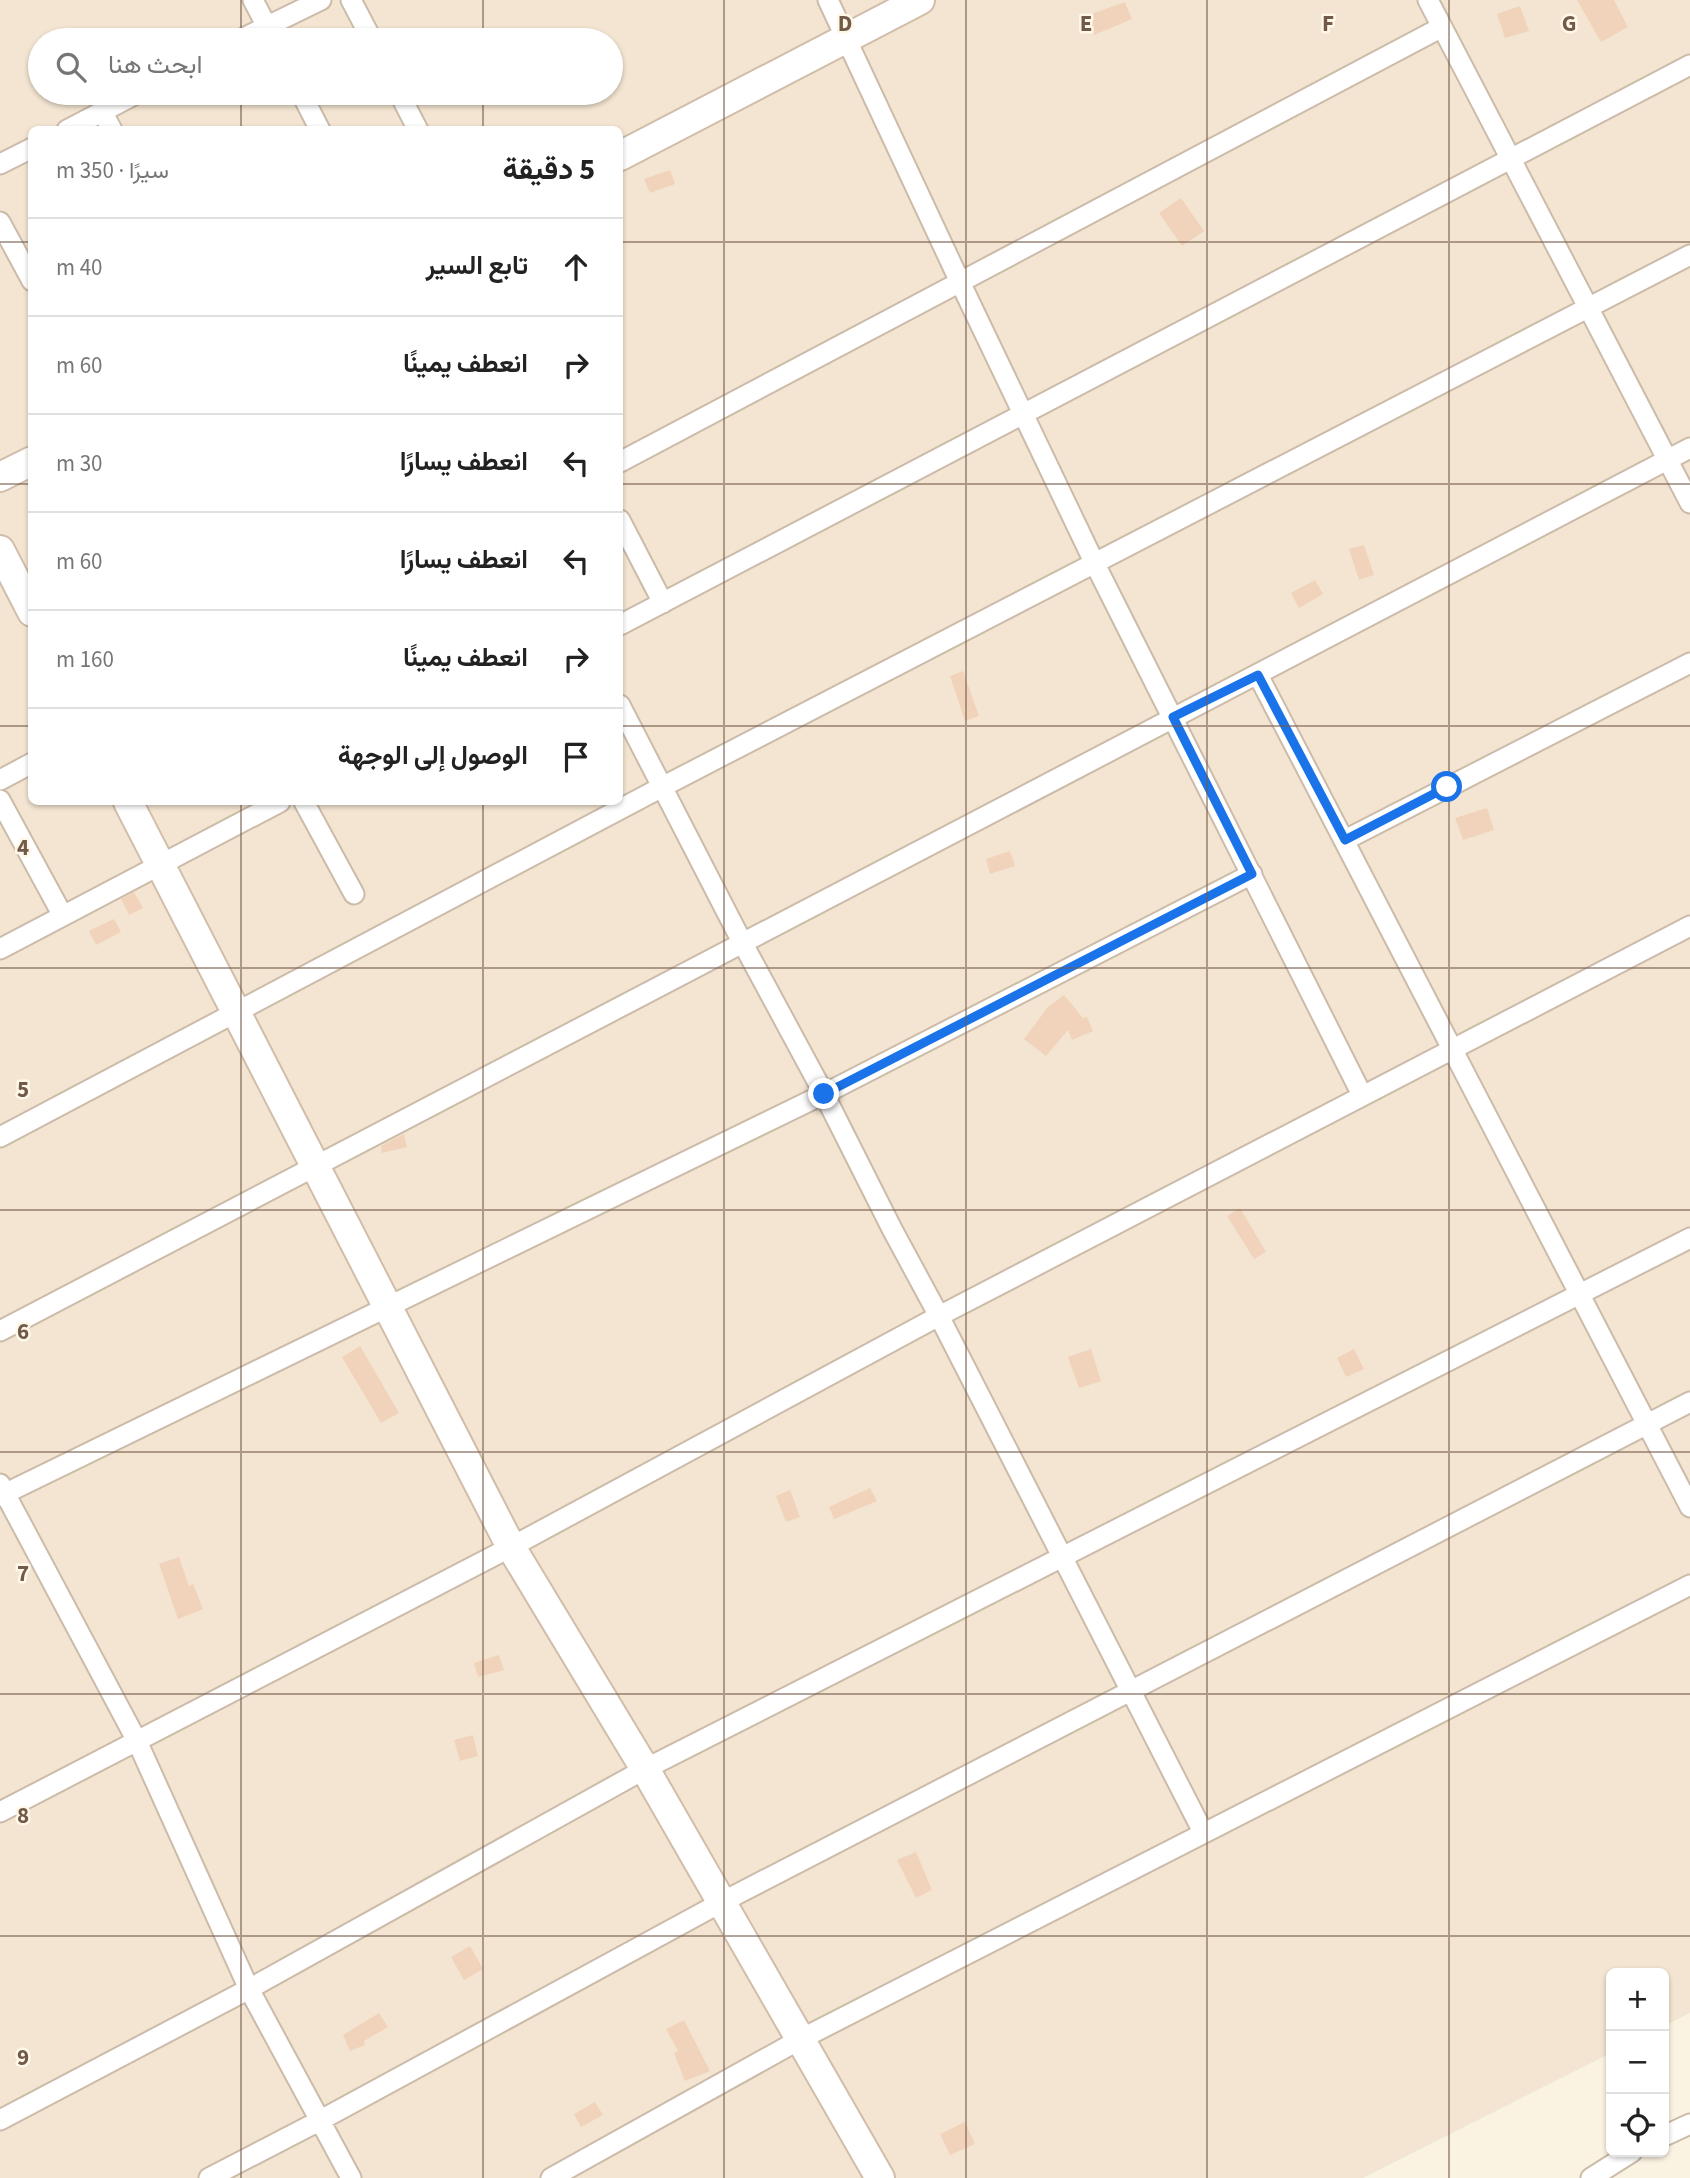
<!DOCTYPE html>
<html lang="ar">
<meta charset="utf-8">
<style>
:root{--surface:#fff;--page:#f6f6f6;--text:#222;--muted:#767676;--line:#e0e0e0}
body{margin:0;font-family:"Source Sans 3",Vazirmatn,sans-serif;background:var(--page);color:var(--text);direction:rtl}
.controls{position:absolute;right:21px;bottom:21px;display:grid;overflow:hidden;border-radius:10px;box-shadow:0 2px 5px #0004}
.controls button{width:63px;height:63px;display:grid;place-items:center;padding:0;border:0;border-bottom:2px solid var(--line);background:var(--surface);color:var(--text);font:35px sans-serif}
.stop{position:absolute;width:21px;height:21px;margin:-16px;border:5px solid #1a73e8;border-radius:50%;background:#fff}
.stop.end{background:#1a73e8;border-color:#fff;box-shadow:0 2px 7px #0008}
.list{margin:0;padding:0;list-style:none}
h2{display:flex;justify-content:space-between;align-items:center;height:91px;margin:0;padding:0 28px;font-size:30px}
h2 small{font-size:23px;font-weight:400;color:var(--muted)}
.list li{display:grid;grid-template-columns:46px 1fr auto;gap:21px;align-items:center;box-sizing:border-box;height:98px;padding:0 28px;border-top:2px solid var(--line)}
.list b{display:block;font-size:26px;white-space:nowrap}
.list em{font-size:23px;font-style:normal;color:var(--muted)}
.icon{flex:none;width:38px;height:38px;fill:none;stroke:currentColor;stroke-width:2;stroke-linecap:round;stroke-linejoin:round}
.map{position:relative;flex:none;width:1690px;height:2178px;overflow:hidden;direction:ltr}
.search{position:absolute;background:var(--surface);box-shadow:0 2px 5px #0004;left:28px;top:28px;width:595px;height:77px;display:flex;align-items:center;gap:18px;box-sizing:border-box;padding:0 24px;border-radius:38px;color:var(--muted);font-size:26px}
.panel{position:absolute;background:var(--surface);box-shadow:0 2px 5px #0004;left:28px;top:126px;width:595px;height:679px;border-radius:10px;direction:rtl}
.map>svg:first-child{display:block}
.residential{fill:#f3e5d1;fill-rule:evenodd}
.building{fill:#f0d3ba}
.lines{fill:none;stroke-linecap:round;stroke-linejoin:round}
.street-casing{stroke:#ccbba9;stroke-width:23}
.secondary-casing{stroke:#d1bda9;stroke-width:32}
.street{stroke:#fff;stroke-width:19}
.secondary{stroke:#fff;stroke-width:28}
.route{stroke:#1a73e8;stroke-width:9}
.grid{fill:none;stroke:#725a49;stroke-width:2;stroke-opacity:0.55}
.grid-label{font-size:23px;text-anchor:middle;font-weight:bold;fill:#725a49;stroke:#fff7e8;stroke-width:5;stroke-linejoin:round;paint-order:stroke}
</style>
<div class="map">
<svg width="1690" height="2178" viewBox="0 0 1690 2178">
<rect width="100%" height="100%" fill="#fbf3e2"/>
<!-- residential -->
<path class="residential" d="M0,0H1690V2013L1664,2026V1973H1611V2053L1363,2178H0ZM40,40H611V93H40ZM32,130H620V802H32Z"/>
<!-- building -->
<path class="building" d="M1577,0H1614L1628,27L1601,42Z
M1125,2L1132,19L1094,35L1089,15Z
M1520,6L1529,31L1505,38L1497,14Z
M670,170L675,184L650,193L644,179Z
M1181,198L1204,231L1182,246L1159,213Z
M1364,545L1374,575L1359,580L1349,549Z
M1315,580L1323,594L1299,608L1291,593Z
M963,671L979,716L965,721L950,676Z
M1487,808L1494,830L1463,840L1455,818Z
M1010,851L1015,866L990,874L986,859Z
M134,892L143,908L129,915L121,899Z
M114,919L121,932L96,945L89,931Z
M1064,995L1083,1018L1087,1017L1093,1031L1072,1040L1068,1030L1046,1056L1024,1039L1048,1007Z
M404,1134L407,1147L382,1153L381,1146Z
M1240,1208L1266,1252L1254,1259L1227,1216Z
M360,1346L399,1413L381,1423L342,1357Z
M1091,1349L1101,1381L1079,1388L1068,1357Z
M1354,1349L1364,1369L1346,1377L1337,1358Z
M870,1488L877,1501L834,1519L829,1507Z
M790,1490L800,1517L786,1522L776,1496Z
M179,1557L189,1586L193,1584L203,1609L178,1619L159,1564Z
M499,1655L504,1670L478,1677L474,1663Z
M473,1735L478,1756L460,1761L454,1740Z
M916,1852L932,1890L916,1898L897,1860Z
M470,1946L483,1969L464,1980L451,1957Z
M379,2013L388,2027L364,2041L365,2045L350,2051L343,2035Z
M684,2020L710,2071L685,2081L674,2053L678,2051L666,2029Z
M595,2102L603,2115L581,2127L574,2114Z
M965,2122L975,2144L950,2155L940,2134Z"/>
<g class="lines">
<defs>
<path id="street" d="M253,0L274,40
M351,0L372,40
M828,0L960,282L1094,562L1362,1095
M1428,0L1690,503
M239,40L321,0
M301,93L320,130
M399,93L418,130
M102,111L112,130
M67,130L138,93
M0,164L32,148
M0,222L32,281
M620,462L1442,27
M620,520L663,603
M620,625L1690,65
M1258,675L1690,1507
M620,705L742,942L824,1094L892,1229L939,1316L1203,1832
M0,780L32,763
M0,800L63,916
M304,802L354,894
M1345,840L1690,663
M0,949L280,802
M0,1137L662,787L1690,255
M0,1331L1690,448
M0,1484L137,1741L249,1989L351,2178
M0,1496L824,1094L1252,874
M0,1812L511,1547L939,1316L1690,926
M0,2120L249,1989L645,1769L1690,1238
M1664,2136L1690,2124
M209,2178L319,2121L722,1902L1690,1402
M551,2178L799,2040L1690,1585
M1591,2178L1632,2152"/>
<path id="secondary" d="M620,156L920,0
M0,477L32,461
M0,550L32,612
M128,802L511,1547L645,1769L880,2178"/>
</defs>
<!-- street casing -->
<use href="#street" class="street-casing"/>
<!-- secondary casing -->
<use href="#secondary" class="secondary-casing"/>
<!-- street -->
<use href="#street" class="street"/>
<!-- secondary -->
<use href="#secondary" class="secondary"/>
</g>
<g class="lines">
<!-- route -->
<path class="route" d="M824,1094L1252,874L1173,717L1258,675L1345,840L1447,787"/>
</g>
<!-- grid -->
<path class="grid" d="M241,0V40M483,0V40M724,0V2178M966,0V2178M1207,0V2178M1449,0V2178M241,93V130M483,93V130M0,242H32M620,242H1690M0,484H32M620,484H1690M0,726H32M620,726H1690M241,802V2178M483,802V2178M0,968H1690M0,1210H1690M0,1452H1690M0,1694H1690M0,1936H1690"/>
<g class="grid-label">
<text x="845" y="31">D</text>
<text x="1086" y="31">E</text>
<text x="1328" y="31">F</text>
<text x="1569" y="31">G</text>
<text x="23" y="855">4</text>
<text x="23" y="1097">5</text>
<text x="23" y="1339">6</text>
<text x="23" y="1581">7</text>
<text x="23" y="1823">8</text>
<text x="23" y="2065">9</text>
</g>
</svg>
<div class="controls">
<button>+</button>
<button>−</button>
<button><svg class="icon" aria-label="locate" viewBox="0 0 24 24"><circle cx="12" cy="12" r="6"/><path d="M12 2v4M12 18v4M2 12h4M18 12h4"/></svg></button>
</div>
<div class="stop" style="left:1447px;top:787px"></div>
<div class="stop end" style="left:824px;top:1094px"></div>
<div class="search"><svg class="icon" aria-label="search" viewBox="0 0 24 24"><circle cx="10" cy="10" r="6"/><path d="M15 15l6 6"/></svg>ابحث هنا</div>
<section class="panel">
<h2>5 دقيقة<small>سيرًا · 350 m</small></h2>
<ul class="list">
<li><svg class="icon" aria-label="ahead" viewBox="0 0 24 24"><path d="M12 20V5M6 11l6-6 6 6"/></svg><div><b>تابع السير</b></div><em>40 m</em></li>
<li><svg class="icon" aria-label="right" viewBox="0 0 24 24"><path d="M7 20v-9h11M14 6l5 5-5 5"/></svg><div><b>انعطف يمينًا</b></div><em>60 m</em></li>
<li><svg class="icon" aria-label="left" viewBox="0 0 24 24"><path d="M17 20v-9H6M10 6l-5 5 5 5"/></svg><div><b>انعطف يسارًا</b></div><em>30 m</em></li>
<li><svg class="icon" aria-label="left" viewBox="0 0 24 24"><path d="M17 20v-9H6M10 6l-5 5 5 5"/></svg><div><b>انعطف يسارًا</b></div><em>60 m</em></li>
<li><svg class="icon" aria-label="right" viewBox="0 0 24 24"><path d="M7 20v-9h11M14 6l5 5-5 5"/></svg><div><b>انعطف يمينًا</b></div><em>160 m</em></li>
<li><svg class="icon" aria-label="arrive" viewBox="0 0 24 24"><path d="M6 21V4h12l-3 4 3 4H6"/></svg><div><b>الوصول إلى الوجهة</b></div></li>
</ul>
</section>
</div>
